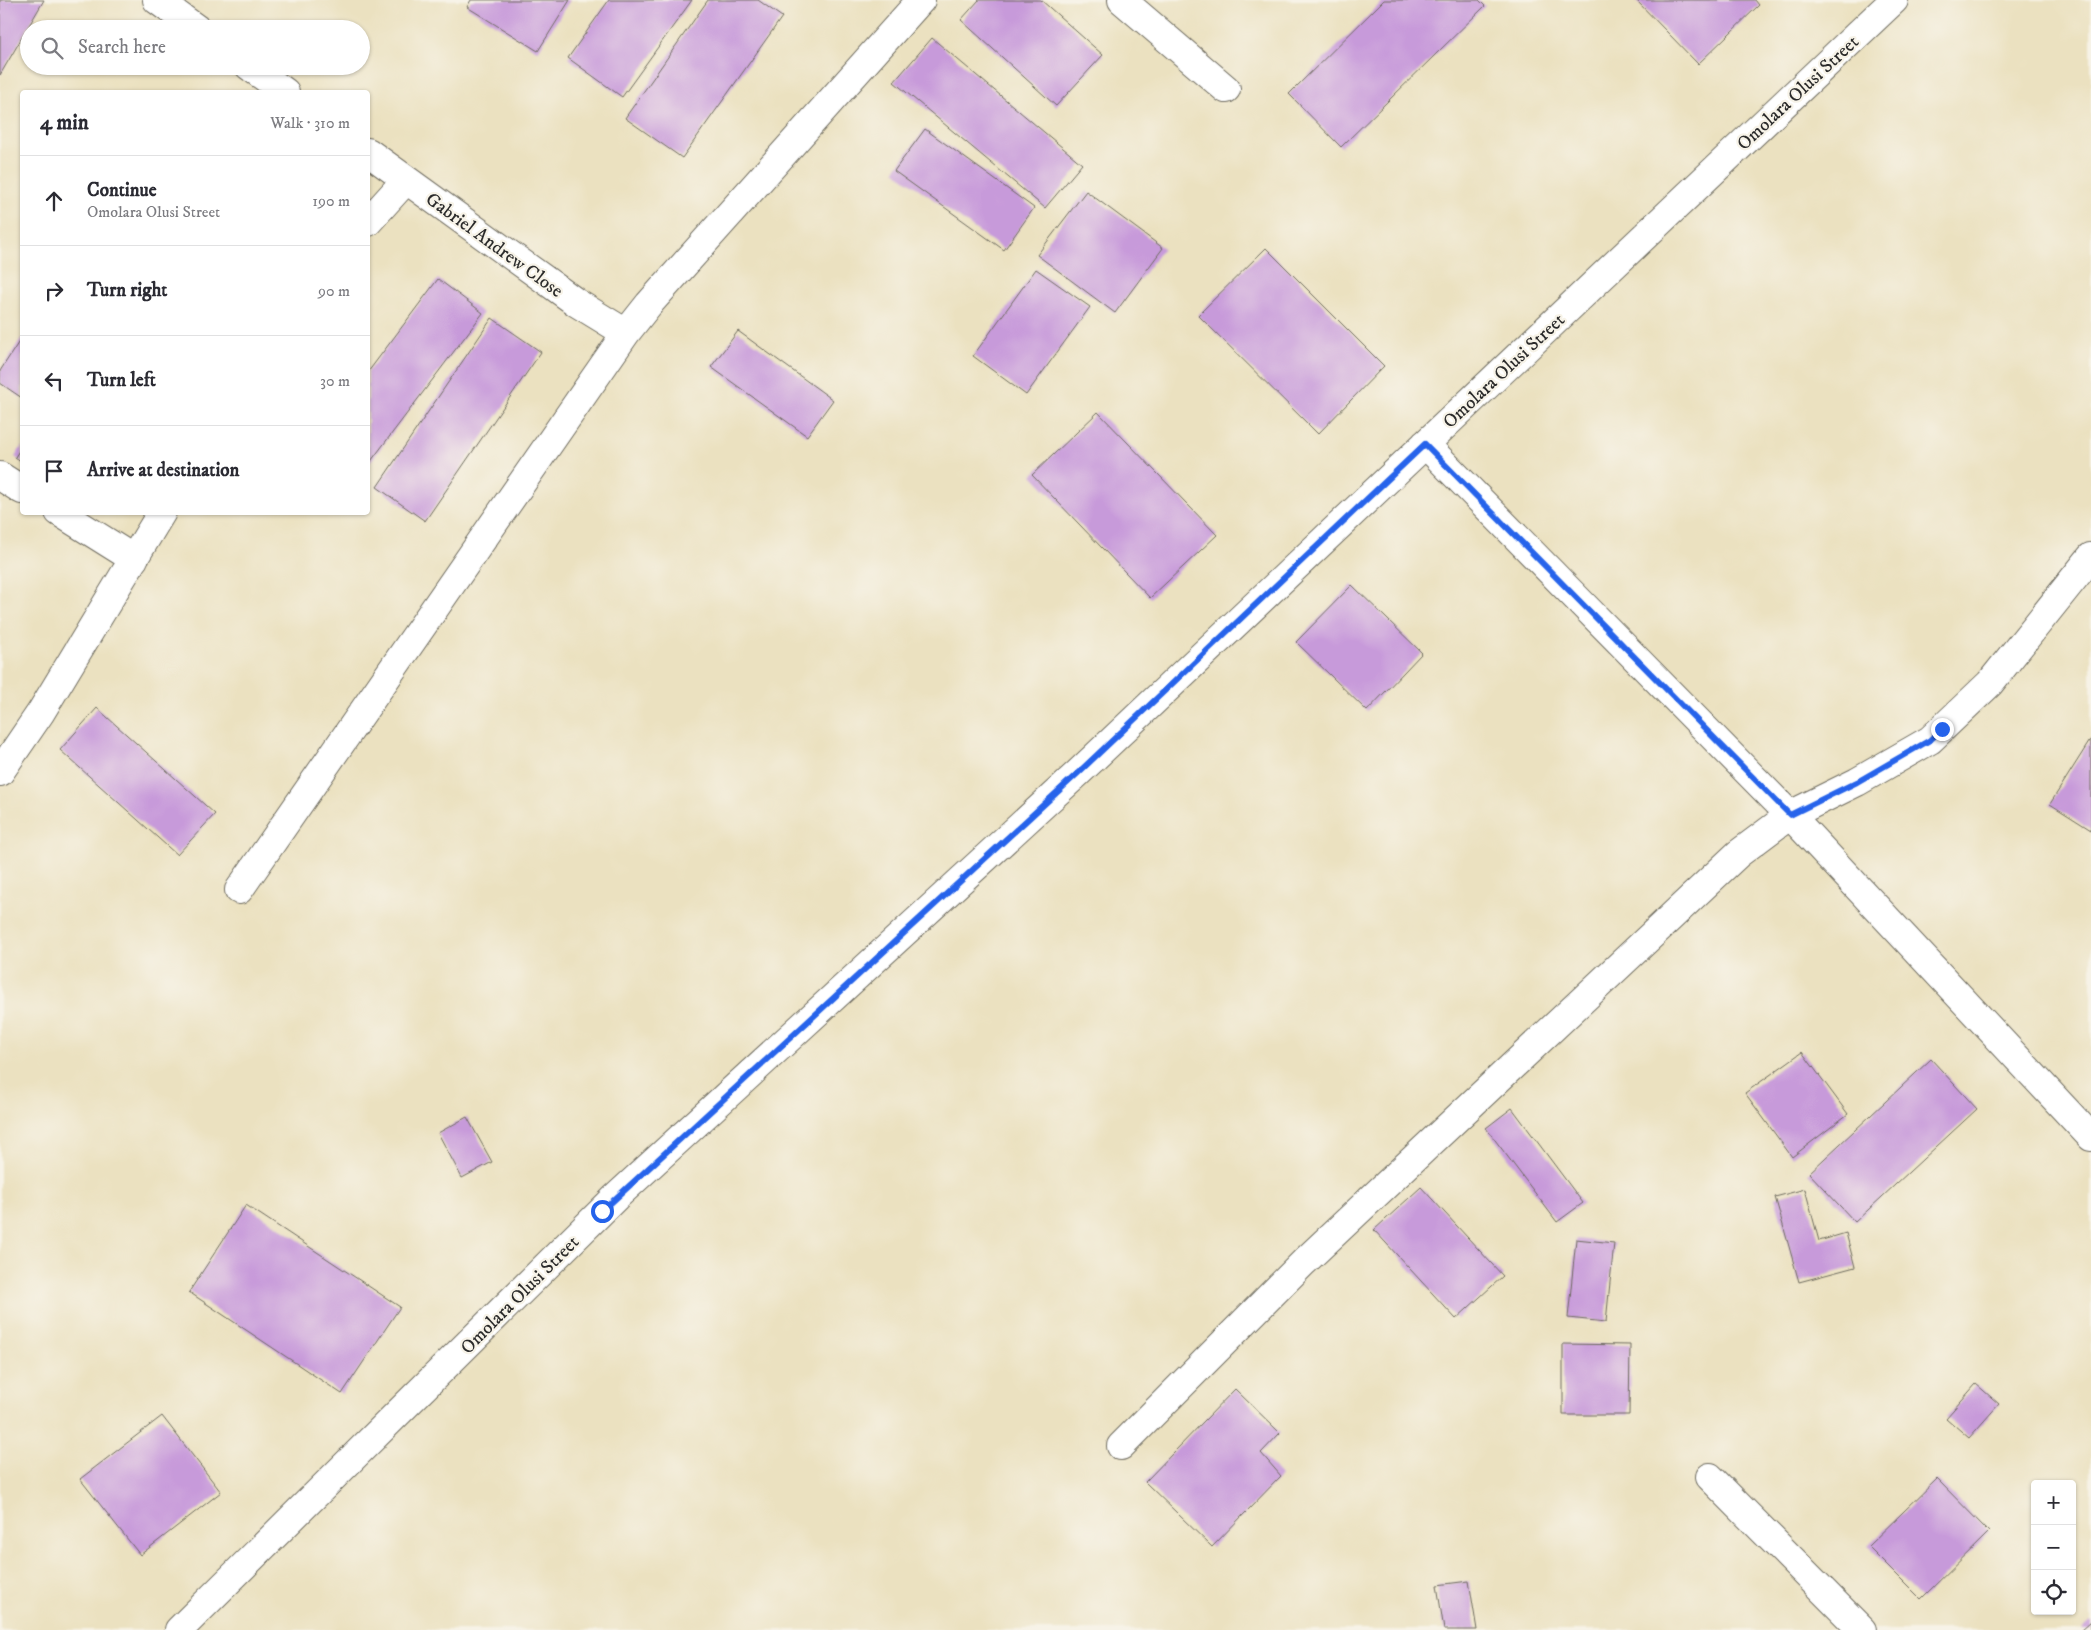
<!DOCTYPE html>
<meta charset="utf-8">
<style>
:root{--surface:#fff;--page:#f2f2f3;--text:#2b2b33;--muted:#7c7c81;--line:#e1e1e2}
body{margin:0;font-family:"IM FELL DW Pica",serif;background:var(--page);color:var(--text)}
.controls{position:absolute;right:15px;bottom:15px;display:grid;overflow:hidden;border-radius:5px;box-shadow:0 1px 4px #0004}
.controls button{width:45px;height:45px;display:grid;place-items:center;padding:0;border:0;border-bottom:1px solid var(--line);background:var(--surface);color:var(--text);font:25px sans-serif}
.stop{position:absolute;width:15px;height:15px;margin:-11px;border:4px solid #2563eb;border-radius:50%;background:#fff}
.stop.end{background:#2563eb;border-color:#fff;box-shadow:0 1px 5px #0008}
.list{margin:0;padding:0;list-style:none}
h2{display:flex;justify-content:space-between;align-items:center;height:65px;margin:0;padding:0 20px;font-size:21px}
h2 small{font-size:16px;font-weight:400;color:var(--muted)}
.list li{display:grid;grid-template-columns:32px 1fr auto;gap:15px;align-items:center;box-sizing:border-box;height:90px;padding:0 20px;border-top:1px solid var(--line)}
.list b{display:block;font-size:19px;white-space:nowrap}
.list p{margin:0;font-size:16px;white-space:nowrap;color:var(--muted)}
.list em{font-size:16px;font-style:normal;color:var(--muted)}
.icon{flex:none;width:28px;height:28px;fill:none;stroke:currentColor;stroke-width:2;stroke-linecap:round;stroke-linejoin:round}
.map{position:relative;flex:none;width:2091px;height:1630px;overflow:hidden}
.search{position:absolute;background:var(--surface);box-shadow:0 1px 4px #0004;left:20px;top:20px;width:350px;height:55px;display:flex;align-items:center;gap:12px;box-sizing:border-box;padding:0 18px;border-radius:28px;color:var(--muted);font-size:19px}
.panel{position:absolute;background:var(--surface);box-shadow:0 1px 4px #0004;left:20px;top:90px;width:350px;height:425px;border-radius:5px}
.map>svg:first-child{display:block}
.building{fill:#c79ada}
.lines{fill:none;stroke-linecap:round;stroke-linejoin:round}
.minor-casing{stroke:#6e6b5f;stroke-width:30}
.minor{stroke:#fff;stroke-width:28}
.route{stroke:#2563eb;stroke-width:6}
.labels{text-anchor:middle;stroke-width:4.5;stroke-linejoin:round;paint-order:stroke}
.street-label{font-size:19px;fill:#2b2b2b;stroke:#f7f3e8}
</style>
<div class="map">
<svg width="2091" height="1630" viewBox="0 0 2091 1630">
<rect width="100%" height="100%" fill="#f7f3e8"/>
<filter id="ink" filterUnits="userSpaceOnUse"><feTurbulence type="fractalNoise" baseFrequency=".02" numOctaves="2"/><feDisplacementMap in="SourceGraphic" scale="10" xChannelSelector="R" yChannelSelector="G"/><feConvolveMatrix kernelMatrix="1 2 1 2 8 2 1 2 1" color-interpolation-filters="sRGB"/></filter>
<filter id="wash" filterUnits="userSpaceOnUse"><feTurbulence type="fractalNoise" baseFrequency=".0096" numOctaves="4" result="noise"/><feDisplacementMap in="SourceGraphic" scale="20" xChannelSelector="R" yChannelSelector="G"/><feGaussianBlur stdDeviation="1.12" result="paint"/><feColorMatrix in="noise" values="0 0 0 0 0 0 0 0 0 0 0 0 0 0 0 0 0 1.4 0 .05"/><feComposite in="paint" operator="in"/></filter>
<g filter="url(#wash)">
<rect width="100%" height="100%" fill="#ebe1c0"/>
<g id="blocks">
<!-- building -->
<path class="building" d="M0,0H44L0,75Z
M471,0H570L538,51L467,7Z
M609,0H692L622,97L568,58Z
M708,0H758L782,17L682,158L625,118Z
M979,0H1041L1103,55L1056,106L961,20Z
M1384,0H1479L1485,6L1341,147L1289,94Z
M1636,0H1755L1759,5L1698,64Z
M932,38L1082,164L1045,208L894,82Z
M925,129L1034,208L1004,250L894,171Z
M1086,191L1163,248L1115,313L1037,255Z
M1266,248L1384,366L1318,434L1198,315Z
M1036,269L1090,307L1026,395L973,356Z
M438,279L483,313L368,465V372Z
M492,318L541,352L425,521L377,487Z
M738,331L833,400L807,436L711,367Z
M22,337V398L0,383V371Z
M1098,412L1217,535L1150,598L1032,475Z
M22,446V462L15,457Z
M1352,585L1422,653L1367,711L1296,642Z
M97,708L215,814L177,855L60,750Z
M2091,739V830L2050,804Z
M1802,1052L1848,1114L1792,1157L1745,1093Z
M1931,1059L1977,1109L1855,1222L1809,1173Z
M1512,1108L1583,1203L1557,1222L1486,1128Z
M467,1117L492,1162L462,1178L438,1133Z
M1421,1187L1503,1276L1456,1319L1374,1230Z
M1805,1189L1819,1241L1846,1233L1855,1267L1799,1282L1775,1197Z
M246,1205L400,1307L342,1394L189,1292Z
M1576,1239L1614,1243L1606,1322L1568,1318Z
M1563,1344L1630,1345L1629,1415H1563Z
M1976,1384L1999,1404L1969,1438L1946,1418Z
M1235,1389L1280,1433L1261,1453L1281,1476L1212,1547L1145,1482Z
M162,1416L221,1492L140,1555L80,1479Z
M1937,1479L1989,1532L1921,1599L1868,1546Z
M1469,1581L1477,1630H1444L1437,1585Z
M2091,1621V1630H2081Z"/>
</g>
</g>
<g filter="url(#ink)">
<use href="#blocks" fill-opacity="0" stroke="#6e6b5f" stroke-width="1"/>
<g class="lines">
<defs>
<path id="minor" d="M157,0L197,29
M1122,0L1226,89
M249,66L285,92
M368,152L577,303L626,333
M368,222L406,180
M1425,444L1790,815L2091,1137
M0,476L22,490
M59,512L134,559
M0,772L41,712L162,512
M239,890L626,333L649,304L921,0
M1121,1446L1304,1262L1738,854L1790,815L1857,782L1930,740L1990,683L2091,557
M1710,1477L1862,1630
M179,1630L616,1197L1078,773L1894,0"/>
</defs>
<!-- minor casing -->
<use href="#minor" class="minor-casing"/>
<!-- minor -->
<use href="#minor" class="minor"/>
</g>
</g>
<g class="lines" filter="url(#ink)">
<!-- route -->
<path class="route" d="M602,1211L1078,773L1425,444L1790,815L1857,782L1930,740L1942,729"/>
</g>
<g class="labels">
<!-- street labels -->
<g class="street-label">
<text transform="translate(1797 92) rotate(-43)" y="7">Omolara Olusi Street</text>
<text transform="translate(495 244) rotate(36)" y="7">Gabriel Andrew Close</text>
<text transform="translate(1503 370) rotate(-43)" y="7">Omolara Olusi Street</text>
<text transform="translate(519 1294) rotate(-45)" y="7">Omolara Olusi Street</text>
</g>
</g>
</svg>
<div class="controls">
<button>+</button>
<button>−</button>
<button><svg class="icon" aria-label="locate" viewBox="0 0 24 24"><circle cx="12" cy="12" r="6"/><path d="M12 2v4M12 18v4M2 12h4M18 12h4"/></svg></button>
</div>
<div class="stop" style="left:602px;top:1211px"></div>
<div class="stop end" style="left:1942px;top:729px"></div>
<div class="search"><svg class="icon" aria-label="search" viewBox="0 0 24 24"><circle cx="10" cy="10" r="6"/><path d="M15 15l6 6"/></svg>Search here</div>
<section class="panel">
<h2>4 min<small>Walk · 310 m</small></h2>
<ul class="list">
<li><svg class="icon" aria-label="ahead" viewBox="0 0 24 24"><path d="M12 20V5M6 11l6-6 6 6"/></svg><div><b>Continue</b><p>Omolara Olusi Street</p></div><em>190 m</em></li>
<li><svg class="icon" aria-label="right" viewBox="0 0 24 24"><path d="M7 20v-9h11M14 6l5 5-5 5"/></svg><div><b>Turn right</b></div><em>90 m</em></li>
<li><svg class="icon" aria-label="left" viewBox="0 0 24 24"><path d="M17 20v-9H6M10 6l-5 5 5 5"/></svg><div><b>Turn left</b></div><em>30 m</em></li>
<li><svg class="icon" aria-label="arrive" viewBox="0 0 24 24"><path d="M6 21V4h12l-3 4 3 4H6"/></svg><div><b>Arrive at destination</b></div></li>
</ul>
</section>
</div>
